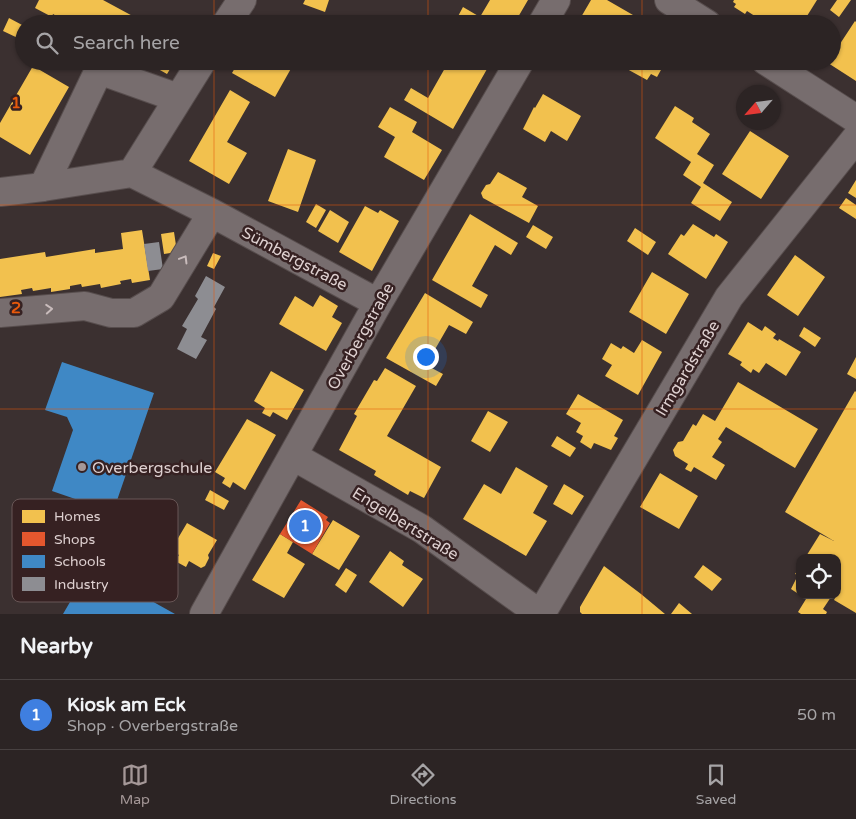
<!DOCTYPE html>
<meta charset="utf-8">
<style>
:root{--surface:#2c2424;--page:#342c2c;--text:#f1f3f6;--muted:#a6a4a6;--line:#484141;--accent:#a59898}
body{margin:0;font-family:"Varela Round",sans-serif;background:var(--page);color:var(--text)}
.controls{position:absolute;right:15px;bottom:15px;display:grid;overflow:hidden;border-radius:10px;box-shadow:0 1px 4px #0004}
.controls button{width:45px;height:45px;display:grid;place-items:center;padding:0;border:0;border-bottom:1px solid var(--line);background:var(--surface);color:var(--text);font:25px sans-serif}
.compass{position:absolute;left:736px;top:85px;width:45px;height:45px;border-radius:50%;background:var(--surface);box-shadow:0 1px 4px #0004;rotate:242deg}
.you{position:absolute;left:425px;top:356px;width:18px;height:18px;margin:-12px;border:4px solid #fff;border-radius:50%;background:#1a73e8;box-shadow:0 0 0 8px #1a73e833}
.badge{display:grid;place-items:center;width:32px;height:32px;border-radius:50%;background:var(--accent);color:#fff;font-size:16px;font-weight:700}
.pin{position:absolute;translate:-50% -50%;border:2px solid #fff;box-shadow:0 1px 5px #0006}
.list{margin:0;padding:0;list-style:none}
h2{display:flex;justify-content:space-between;align-items:center;height:65px;margin:0;padding:0 20px;font-size:21px}
h2 small{font-size:16px;font-weight:400;color:var(--muted)}
.list li{display:grid;grid-template-columns:32px 1fr auto;gap:15px;align-items:center;box-sizing:border-box;height:70px;padding:0 20px;border-top:1px solid var(--line)}
.list b{display:block;font-size:19px;white-space:nowrap}
.list p{margin:0;font-size:16px;white-space:nowrap;color:var(--muted)}
.list em{font-size:16px;font-style:normal;color:var(--muted)}
.icon{flex:none;width:28px;height:28px;fill:none;stroke:currentColor;stroke-width:2;stroke-linecap:round;stroke-linejoin:round}
.map{position:relative;flex:none;width:856px;height:614px;overflow:hidden}
.search{position:absolute;background:var(--surface);box-shadow:0 1px 4px #0004;left:15px;right:15px;top:15px;height:55px;display:flex;align-items:center;gap:12px;box-sizing:border-box;padding:0 18px;border-radius:28px;color:var(--muted);font-size:19px}
.sheet{height:135px;background:var(--surface)}
nav{display:flex;justify-content:space-around;align-items:center;box-sizing:border-box;height:70px;border-top:1px solid var(--line);background:var(--surface);font-size:14px;color:var(--muted)}
nav a{display:grid;justify-items:center;gap:2px}
nav .on{color:var(--accent)}
.map>svg:first-child{display:block}
.homes{fill:#f2c14e}
.shops{fill:#e4572e}
.schools{fill:#3f88c5}
.industry{fill:#8d8d92}
.lines{fill:none;stroke-linecap:round;stroke-linejoin:round}
.street-casing{stroke:#574d4d;stroke-width:30}
.street{stroke:#776d6e;stroke-width:28}
.oneway{stroke:#c9bcbc}
.grid{fill:none;stroke:#e8590c;stroke-width:1;stroke-opacity:0.55}
.poi-dot{fill:#a59898;stroke:#362122;stroke-width:2}
.labels{text-anchor:middle;stroke-width:5;stroke-linejoin:round;paint-order:stroke}
.street-label{font-size:16px;fill:#ded0d0;stroke:#362122}
.poi-label{font-size:16px;fill:#ded0d0;stroke:#362122;text-anchor:start}
.key{fill:#362122;stroke:#685656;stroke-width:1}
.key-label{font-size:14px;fill:#ded0d0}
.grid-label{font-size:16px;text-anchor:middle;font-weight:bold;fill:#e8590c;stroke:#362122;stroke-width:5;stroke-linejoin:round;paint-order:stroke}
</style>
<div class="map">
<svg width="856" height="614" viewBox="0 0 856 614">
<rect width="100%" height="100%" fill="#3b3030"/>
<!-- homes -->
<path class="homes" d="M39,0H103L140,20L142,18L153,24H64L61,22L63,20L53,14L52,17L35,8Z
M305,0H329L325,12L303,4Z
M490,0H528L514,24H463L456,20L463,7L480,17Z
M591,0H607L633,15L630,19L638,24H577Z
M734,0H817L802,24H767L747,11L745,14L734,7L736,4L733,2Z
M837,0H851L839,17L830,10Z
M9,18L24,26V36L22,40L3,31Z
M855,21L856,22V81L828,63L832,61V56Z
M153,61H175L167,74L151,65Z
M239,61H286L293,65L275,97L232,73Z
M449,61L491,62L453,129L404,100L411,88L428,98Z
M631,61H666L657,77L651,74L647,80L627,69Z
M33,66L69,87L30,155L0,137V123Z
M230,90L250,102L227,142L247,153L229,184L189,161Z
M543,94L581,116L567,141L551,131L545,142L523,129L534,107L535,108Z
M675,106L694,118L692,122L710,134L697,154L714,165L703,183L732,202L720,221L691,203L701,187L683,175L691,162L655,138Z
M390,107L417,122L412,132L442,150L424,180L384,157L395,137L378,127Z
M750,131L789,156L761,199L722,174Z
M288,149L316,160L298,212L268,201Z
M498,172L527,188L522,197L538,206L529,223L483,198L481,193L486,185L490,184Z
M856,180V198L848,193Z
M846,198L856,205V219L839,208Z
M316,204L326,210L316,228L306,222Z
M365,206L378,213L380,210L399,221L372,271L339,252Z
M330,210L349,222L338,243L318,231Z
M470,214L518,243L511,255L495,245L472,286L488,295L481,308L432,280Z
M693,224L714,237L716,234L728,242L706,279L668,254L681,234L684,236Z
M533,225L553,237L546,249L526,237Z
M635,228L656,242L648,255L627,241Z
M142,230L150,280L132,283L131,279L120,281L121,284L101,288L100,284L82,287L81,284L70,286V289L51,292V288L33,291L32,288L21,290L22,294L0,297V259L45,252L46,257L95,249V253L123,249L121,233Z
M174,232L177,252L164,254L161,234Z
M213,253L221,256L214,269L207,266Z
M795,255L825,277L798,316L767,295Z
M652,272L689,294L666,334L629,312Z
M425,293L473,322L466,334L449,325L426,365L443,374L436,386L386,358Z
M320,295L338,306L332,317L342,323L326,351L279,324L295,296L313,307Z
M748,322L762,331L765,326L776,334L773,338L778,341L779,339L801,352L786,376L766,363L759,373L753,369L751,373L740,365L742,362L728,354Z
M804,327L821,338L815,347L799,336Z
M642,340L662,352L638,395L605,376L612,365L602,359L611,343L621,349L623,346L634,353Z
M856,357V379L847,374Z
M385,368L416,386L387,436L441,467L424,498L410,491L408,495L374,475L376,471L339,450L357,416L354,414L374,380L377,381Z
M271,371L304,390L287,420L273,412L270,417L262,413L265,408L254,401Z
M738,382L818,429L795,468L726,427L718,439L722,442L712,457L725,465L716,480L694,467L691,472L685,469L688,464L675,456L673,450L678,442L683,441L693,424L696,426L703,414L715,421Z
M855,391L856,392V613L834,600L835,598L831,597L823,609L827,612L826,614H801L798,612L806,599L800,595H837V558H805L820,534L834,541L785,512Z
M578,394L623,420L614,436L618,438L611,450L594,443L591,449L580,442L583,436L576,432L581,423L566,414Z
M488,411L508,422L490,452L471,441Z
M247,419L276,435L245,490L233,482L230,488L222,483L225,478L215,472Z
M557,436L576,448L570,457L551,446Z
M516,467L548,486L533,513L547,521L526,556L463,519L484,484L501,494Z
M660,473L698,496L679,529L640,507Z
M564,484L584,496L572,515L553,504Z
M210,490L229,501L224,510L205,500Z
M333,520L360,536L339,570L312,554Z
M187,523L217,540L208,555L209,558L205,566L201,568L189,561L186,567L175,561L179,555L171,550Z
M280,534L293,542L287,553L305,564L284,598L252,580Z
M390,551L404,561L402,565L423,579L403,607L369,582Z
M703,565L722,579L712,591L694,577Z
M604,566L641,594L665,614H582L580,612V607Z
M800,567V595L791,589L798,575L795,574Z
M346,568L357,575L346,593L335,585Z
M679,603L692,614H671Z"/>
<!-- shops -->
<path class="shops" d="M301,500L328,517L326,520L330,523L312,554L280,534Z"/>
<!-- schools -->
<path class="schools" d="M62,362L154,393L113,512L52,491L73,430L67,417L45,410Z
M96,561L107,568L104,573L121,583L124,578L135,584L132,590L175,614H63L91,566L93,567Z"/>
<!-- industry -->
<path class="industry" d="M159,242L163,269L148,271L144,244Z
M206,276L225,287L214,307L216,309L201,337L207,340L196,359L177,349L187,329L182,326L198,299L195,296Z"/>
<g class="lines">
<defs>
<path id="street" d="M669,0L707,24
M226,24L242,0
M542,24L556,0
M766,61L856,119
M132,173L202,61
M43,187L99,70L178,98
M0,192L43,187L132,173L212,213L378,303
M0,313L85,306L111,313H134L161,297L212,213
M293,456L422,529L540,614
M204,614L378,303L520,61
M541,614L729,297L856,138"/>
</defs>
<!-- street casing -->
<use href="#street" class="street-casing"/>
<!-- street -->
<use href="#street" class="street"/>
</g>
<!-- one-way arrows -->
<defs><path id="oneway-chevron" d="M-2-3.5L2.5 0L-2 3.5" fill="none" stroke-width="1.6" stroke-linecap="round" stroke-linejoin="round" transform="scale(1.25)"/></defs>
<g class="oneway">
<use href="#oneway-chevron" transform="translate(184 259) rotate(-59)"/>
<use href="#oneway-chevron" transform="translate(49 309) rotate(-4)"/>
</g>
<!-- grid -->
<path class="grid" d="M214,0V24M428,0V24M642,0V24M214,61V614M428,61V614M642,61V614M0,205H856M0,409H856"/>
<!-- markers -->
<circle class="poi-dot" cx="82" cy="467" r="5"/>
<g class="labels">
<!-- street labels -->
<g class="street-label">
<text transform="translate(295 258) rotate(28)" y="6">Sümbergstraße</text>
<text transform="translate(360 336) rotate(-61)" y="6">Overbergstraße</text>
<text transform="translate(687 368) rotate(-59)" y="6">Irmgardstraße</text>
<text transform="translate(406 523) rotate(32)" y="6">Engelbertstraße</text>
</g>
<!-- poi labels -->
<g class="poi-label">
<text x="92" y="473">Overbergschule</text>
</g>
</g>
<!-- legend -->
<rect x="12" y="499" width="166" height="103" rx="8" class="key"/>
<rect x="22" y="510" width="23" height="13" fill="#f2c14e"/>
<rect x="22" y="532" width="23" height="14" fill="#e4572e"/>
<rect x="22" y="555" width="23" height="13" fill="#3f88c5"/>
<rect x="22" y="577" width="23" height="14" fill="#8d8d92"/>
<g class="key-label">
<text x="54" y="521">Homes</text>
<text x="54" y="544">Shops</text>
<text x="54" y="566">Schools</text>
<text x="54" y="589">Industry</text>
</g>
<g class="grid-label">
<text x="16" y="108">1</text>
<text x="16" y="313">2</text>
</g>
</svg>
<div class="controls">
<button><svg class="icon" aria-label="locate" viewBox="0 0 24 24"><circle cx="12" cy="12" r="6"/><path d="M12 2v4M12 18v4M2 12h4M18 12h4"/></svg></button>
</div>
<svg class="compass" viewBox="-18 -18 36 36"><path d="M0-13l5 13h-10z" fill="#e53935"/><path d="M0 13l5-13h-10z" fill="#a6a4a6"/></svg>
<div class="you"></div>
<div class="pin badge" style="left:305px;top:526px;background:#3f7fe0">1</div>
<div class="search"><svg class="icon" aria-label="search" viewBox="0 0 24 24"><circle cx="10" cy="10" r="6"/><path d="M15 15l6 6"/></svg>Search here</div>
</div>
<section class="sheet">
<h2>Nearby<small></small></h2>
<ul class="list">
<li><span class="badge" style="background:#3f7fe0">1</span><div><b>Kiosk am Eck</b><p>Shop · Overbergstraße</p></div><em>50 m</em></li>
</ul>
</section>
<nav>
<a class="on"><svg class="icon" aria-label="map" viewBox="0 0 24 24"><path d="M3 6l6-2 6 2 6-2v14l-6 2-6-2-6 2zM9 4v14M15 6v14"/></svg>Map</a>
<a><svg class="icon" aria-label="directions" viewBox="0 0 24 24"><path d="M12 3l9 9-9 9-9-9zM9 14v-3h6M13 9l2 2-2 2"/></svg>Directions</a>
<a><svg class="icon" aria-label="saved" viewBox="0 0 24 24"><path d="M7 4h10v16l-5-4-5 4z"/></svg>Saved</a>
</nav>
